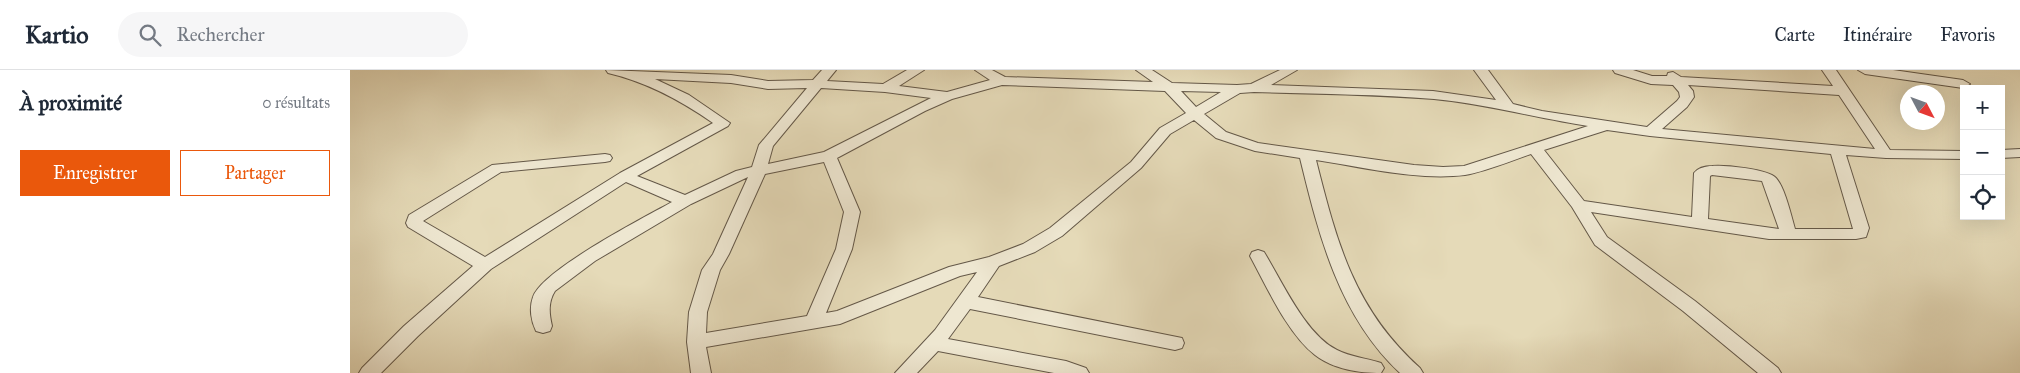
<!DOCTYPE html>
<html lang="fr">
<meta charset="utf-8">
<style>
:root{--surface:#fff;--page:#f6f6f7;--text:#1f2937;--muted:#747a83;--line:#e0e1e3;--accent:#ea580c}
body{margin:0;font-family:"IM FELL Great Primer",serif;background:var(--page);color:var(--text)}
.controls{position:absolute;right:15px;top:15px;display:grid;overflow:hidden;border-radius:0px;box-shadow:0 5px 20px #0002}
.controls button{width:45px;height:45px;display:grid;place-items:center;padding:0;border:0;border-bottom:1px solid var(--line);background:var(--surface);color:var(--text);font:25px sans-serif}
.compass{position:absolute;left:1550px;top:15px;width:45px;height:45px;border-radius:50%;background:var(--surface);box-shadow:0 5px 20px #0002;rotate:131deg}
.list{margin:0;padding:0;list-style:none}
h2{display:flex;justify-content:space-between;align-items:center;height:65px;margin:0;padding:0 20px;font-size:21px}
h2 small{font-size:16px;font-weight:400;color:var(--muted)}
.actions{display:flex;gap:10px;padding:15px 20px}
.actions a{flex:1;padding:11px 0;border:1px solid var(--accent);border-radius:0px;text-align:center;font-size:18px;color:var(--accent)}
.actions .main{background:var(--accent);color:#fff}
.icon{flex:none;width:28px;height:28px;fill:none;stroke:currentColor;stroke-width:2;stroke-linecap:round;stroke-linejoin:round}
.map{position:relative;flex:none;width:1670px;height:303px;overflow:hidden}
header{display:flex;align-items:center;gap:30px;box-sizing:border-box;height:70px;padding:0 25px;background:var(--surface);border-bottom:1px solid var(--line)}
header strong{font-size:24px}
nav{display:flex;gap:28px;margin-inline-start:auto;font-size:18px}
.search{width:350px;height:45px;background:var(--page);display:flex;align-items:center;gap:12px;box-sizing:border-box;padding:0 18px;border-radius:28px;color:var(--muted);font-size:19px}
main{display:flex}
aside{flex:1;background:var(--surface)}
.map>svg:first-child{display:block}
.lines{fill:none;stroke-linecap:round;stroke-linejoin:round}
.minor-casing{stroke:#645848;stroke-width:2}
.minor{fill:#eee7d1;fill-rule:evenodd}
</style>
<header>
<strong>Kartio</strong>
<div class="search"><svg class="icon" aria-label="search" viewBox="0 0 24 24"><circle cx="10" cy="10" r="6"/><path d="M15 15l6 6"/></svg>Rechercher</div>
<nav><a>Carte</a><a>Itinéraire</a><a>Favoris</a></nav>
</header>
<main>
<aside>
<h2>À proximité<small>0 résultats</small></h2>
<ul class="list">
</ul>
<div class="actions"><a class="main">Enregistrer</a><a>Partager</a></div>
</aside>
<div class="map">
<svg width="1670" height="303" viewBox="0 0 1670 303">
<rect width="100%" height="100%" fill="#e5dab8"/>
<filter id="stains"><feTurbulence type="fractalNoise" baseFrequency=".004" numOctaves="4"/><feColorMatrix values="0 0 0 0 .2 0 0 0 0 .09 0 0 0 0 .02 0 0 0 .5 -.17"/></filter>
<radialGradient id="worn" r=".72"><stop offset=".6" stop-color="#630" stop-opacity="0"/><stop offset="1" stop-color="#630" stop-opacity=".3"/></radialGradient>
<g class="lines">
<defs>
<path id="minor" d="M256,0L381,5L418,11L463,10L472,0H486L477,11L533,14L557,0H574L549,16L597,22L640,10L625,0H642L655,7L803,12L786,0H802L822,13L887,15L901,14L930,0H947L921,15L1083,21L1146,30L1124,0H1138L1163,34L1192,41L1297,57L1327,31L1330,27L1329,22L1323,15L1301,14L1265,3L1263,0H1283L1302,6H1317L1318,3L1323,2L1331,7L1483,16L1472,0H1486L1540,80L1614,81V89L1536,88L1496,85L1519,158L1516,167L1506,169H1419L1241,142L1257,167L1345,231L1428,298L1431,303H1408L1333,241L1245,175L1222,137L1181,84C1160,91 1137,101 1115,105C1068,111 1013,97 966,90C987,173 1004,239 1070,298L1073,303H1050C989,246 969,166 950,88L905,81L866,68L844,50L820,64L791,98L712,166L685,182L649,196L628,227L832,268L834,273L832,278L825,280L620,239L598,269L716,291L736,298L739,303H704L588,281L567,303H545L585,260L627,202L610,206L490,254L356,277L361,303H341L337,272L339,242L352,200L363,184L398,107L341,134L245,191L205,221C198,232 199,243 202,256L200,261L193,263L186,261C181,251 179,238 183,227C192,200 295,147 322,132L276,112L141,199L68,266L31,303H9L12,298L54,256L123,196L58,157L56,153L59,145L142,95L255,84L260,85L262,88L260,91L255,92L151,102L73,151L135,187L270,103L363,53C330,30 297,12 258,3ZM305,9L381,13L418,19L457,18L409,75L402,97L386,101L335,125L287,106L378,56L380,53L339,25ZM652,15L815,21L836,43L810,58L781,92L700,158L673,174L639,187L599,197L487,241L476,243L502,179L510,142L487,88L575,41L602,29ZM1338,15L1489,25L1525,79L1312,59L1337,37L1344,27L1343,21ZM471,18L535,22L581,28L474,82L418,94L423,76ZM831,21L871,22L846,37ZM904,22C964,24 1024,24 1084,29C1136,34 1186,48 1238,56L1114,96L1093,97L1064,95L908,73L876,62L854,44L890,23ZM1257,60L1300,66L1481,84L1503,159H1445C1441,145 1435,118 1426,108C1418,99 1374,95 1362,96C1356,96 1348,98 1344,103L1342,147L1234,131L1194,80ZM474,92L494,142L486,179L457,246L356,263L357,242L370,200L379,184L415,104ZM1362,105L1412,111L1429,159L1358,149L1360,106Z
M1508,0H1543L1613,10L1620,14L1613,18L1515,4Z
M1670,79V87L1651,88V80Z
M908,180L914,182C932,211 955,264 987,280C1000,287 1016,288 1031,293L1034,298L1031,303C1009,303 983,299 965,285C937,263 917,217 900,186L902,182Z"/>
</defs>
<!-- minor casing -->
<use href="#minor" class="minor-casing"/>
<!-- minor -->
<use href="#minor" class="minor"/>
</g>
<rect width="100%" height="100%" filter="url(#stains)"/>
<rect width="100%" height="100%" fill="url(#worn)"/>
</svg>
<div class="controls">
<button>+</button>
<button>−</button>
<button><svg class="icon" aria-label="locate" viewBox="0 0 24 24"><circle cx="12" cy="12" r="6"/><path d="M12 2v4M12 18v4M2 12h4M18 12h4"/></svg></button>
</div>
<svg class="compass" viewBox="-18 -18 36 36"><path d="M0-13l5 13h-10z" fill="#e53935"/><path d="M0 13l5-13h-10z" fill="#747a83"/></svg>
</div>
</main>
